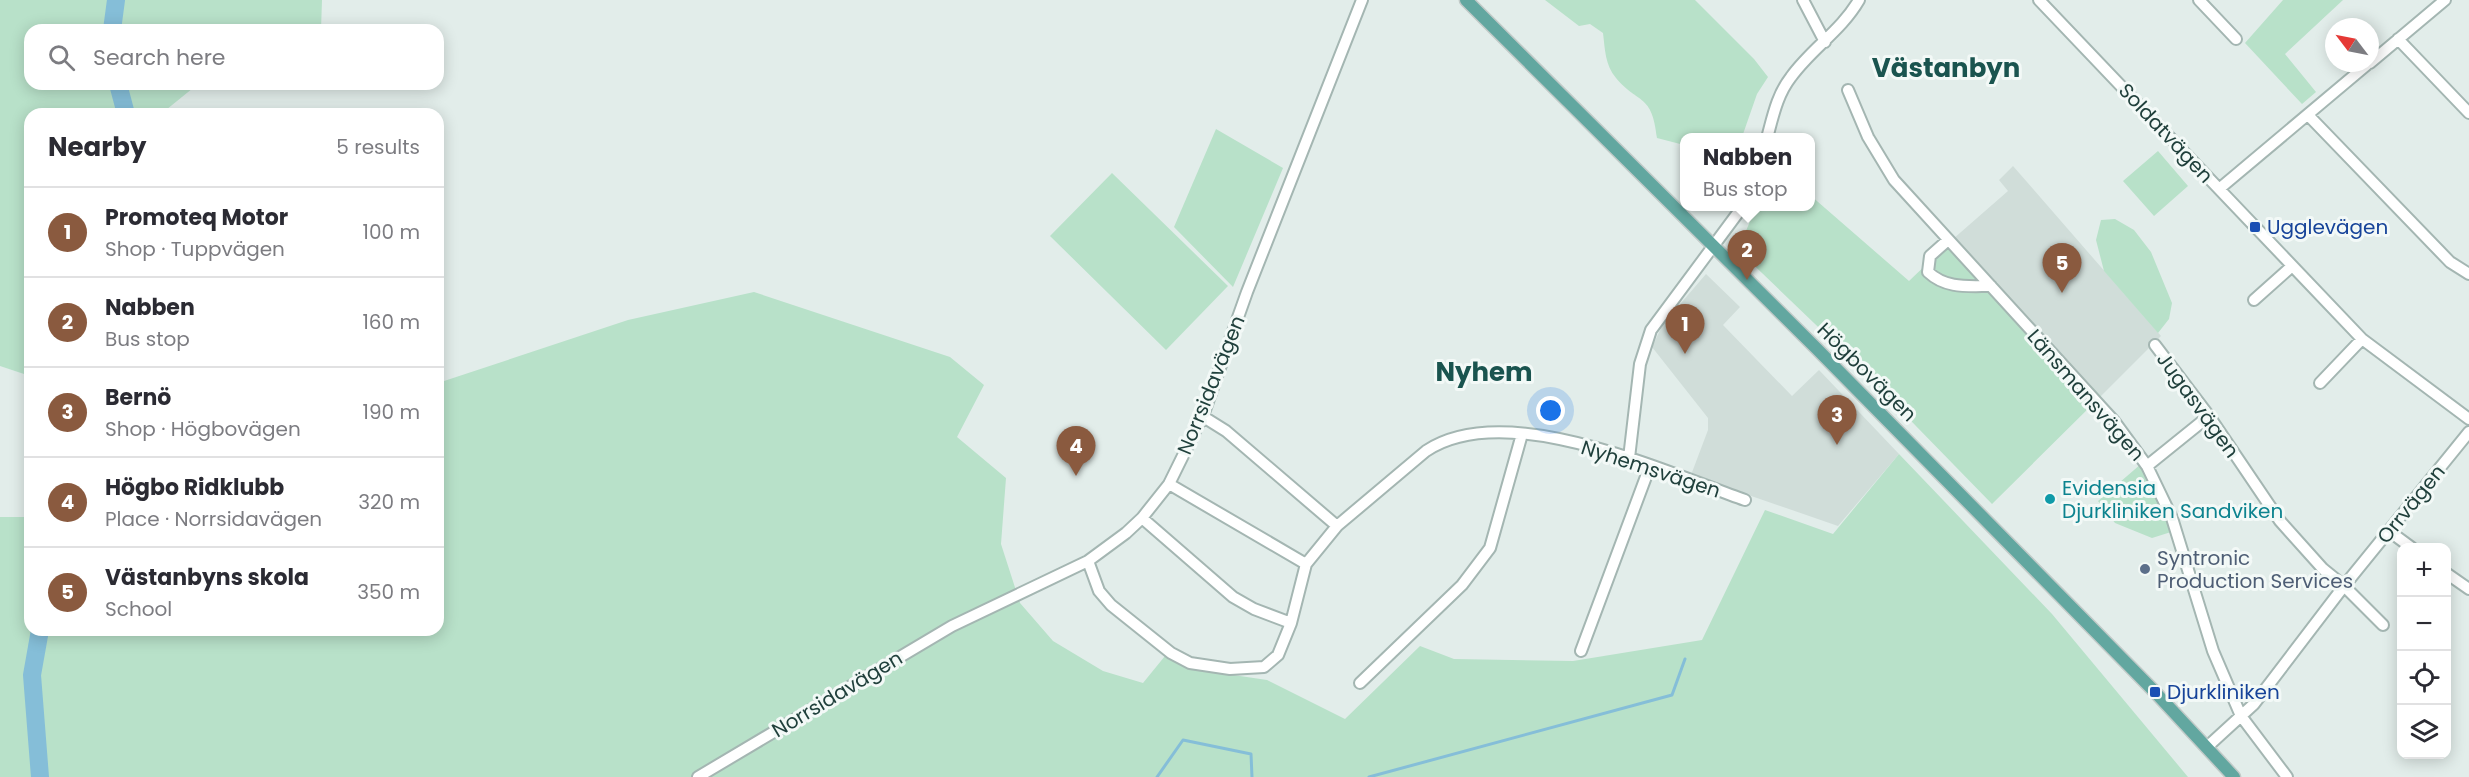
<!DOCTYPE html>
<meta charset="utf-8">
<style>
:root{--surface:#fff;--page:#f2f2f3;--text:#2b2b33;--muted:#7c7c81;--line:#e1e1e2;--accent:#8a5a3f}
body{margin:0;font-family:Poppins,sans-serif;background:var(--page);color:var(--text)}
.controls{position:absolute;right:18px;bottom:18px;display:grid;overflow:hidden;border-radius:12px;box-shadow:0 3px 15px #0003}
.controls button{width:54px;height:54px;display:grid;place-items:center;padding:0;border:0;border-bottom:2px solid var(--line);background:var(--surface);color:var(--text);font:30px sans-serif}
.compass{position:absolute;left:2325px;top:18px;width:54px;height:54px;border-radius:50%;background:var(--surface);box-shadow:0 3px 15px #0003;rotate:302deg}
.you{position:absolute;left:1551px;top:411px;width:21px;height:21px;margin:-15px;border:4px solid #fff;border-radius:50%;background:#1a73e8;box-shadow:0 0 0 9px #1a73e833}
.badge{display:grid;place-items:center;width:39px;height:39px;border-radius:50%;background:var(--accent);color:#fff;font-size:20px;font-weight:700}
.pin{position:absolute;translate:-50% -50px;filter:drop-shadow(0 2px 3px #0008)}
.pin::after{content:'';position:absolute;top:32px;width:21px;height:18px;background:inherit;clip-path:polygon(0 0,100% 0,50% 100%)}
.popup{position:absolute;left:1680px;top:133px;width:135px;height:78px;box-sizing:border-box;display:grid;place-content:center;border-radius:12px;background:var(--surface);filter:drop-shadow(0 2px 4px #0005);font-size:20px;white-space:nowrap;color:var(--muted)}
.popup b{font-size:22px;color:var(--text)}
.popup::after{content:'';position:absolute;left:50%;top:100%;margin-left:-12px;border:12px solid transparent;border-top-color:var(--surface)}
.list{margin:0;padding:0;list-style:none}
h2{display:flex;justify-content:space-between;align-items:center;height:78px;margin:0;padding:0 24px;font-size:26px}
h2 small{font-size:20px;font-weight:400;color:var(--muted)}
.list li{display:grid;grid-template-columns:39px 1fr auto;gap:18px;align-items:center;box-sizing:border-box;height:90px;padding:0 24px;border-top:2px solid var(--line)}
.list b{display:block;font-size:22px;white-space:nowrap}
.list p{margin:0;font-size:20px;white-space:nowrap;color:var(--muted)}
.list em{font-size:20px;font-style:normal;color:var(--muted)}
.icon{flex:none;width:33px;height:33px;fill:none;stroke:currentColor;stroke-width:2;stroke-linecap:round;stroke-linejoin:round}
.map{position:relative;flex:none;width:2469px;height:777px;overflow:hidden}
.search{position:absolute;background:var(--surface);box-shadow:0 3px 15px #0003;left:24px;top:24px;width:420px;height:66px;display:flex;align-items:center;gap:15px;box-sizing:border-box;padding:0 21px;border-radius:18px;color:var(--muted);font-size:22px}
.panel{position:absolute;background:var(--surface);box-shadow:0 3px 15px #0003;left:24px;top:108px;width:420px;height:528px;border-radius:18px}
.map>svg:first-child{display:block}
.built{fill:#d0ddd9}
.green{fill:#b8e1c9}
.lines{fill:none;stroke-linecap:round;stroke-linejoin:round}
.stream{stroke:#85bed8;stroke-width:3}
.river{stroke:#85bed8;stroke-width:18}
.minor-casing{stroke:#a4b6b2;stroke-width:14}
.major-casing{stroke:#c1cac8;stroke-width:15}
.minor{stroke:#fff;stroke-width:10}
.major{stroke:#62a7a0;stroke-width:12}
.transit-dot{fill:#1a4fb4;stroke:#f3f9f7;stroke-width:2}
.culture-dot{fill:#0f9aa8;stroke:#f3f9f7;stroke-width:2}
.service-dot{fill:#5c6f8a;stroke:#f3f9f7;stroke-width:2}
.labels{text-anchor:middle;stroke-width:6;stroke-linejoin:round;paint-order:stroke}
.street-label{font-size:20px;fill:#20403c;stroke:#f3f9f7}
.transit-label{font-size:20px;fill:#164399;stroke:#f3f9f7;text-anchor:start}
.culture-label{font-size:20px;fill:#0d838f;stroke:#f3f9f7;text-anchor:start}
.service-label{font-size:20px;fill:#4e5e75;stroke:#f3f9f7;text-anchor:start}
.district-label{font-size:26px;font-weight:bold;fill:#1a544f;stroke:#f3f9f7}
</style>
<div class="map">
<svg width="2469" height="777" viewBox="0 0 2469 777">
<rect width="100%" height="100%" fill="#e2edea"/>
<!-- built -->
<path class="built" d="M2013,166L2161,336L2101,396L2021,314L1953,239L2008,191L1999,180Z
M1706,274L1740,307L1723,325L1792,396L1819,370L1899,454L1838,526L1691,475L1708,430V418L1652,347L1663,324Z"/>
<!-- green -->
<path class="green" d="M0,0H322L321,30H30V84H198L161,114H30V376L0,366Z
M1545,0H1695L1754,59L1768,77L1757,94L1742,137L1684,138V145L1657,138C1652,93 1639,105 1616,78C1605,65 1605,49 1603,33L1590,24L1579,26Z
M2283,0H2343L2285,54L2316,92L2302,104L2245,43Z
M1216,129L1283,168L1233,287L1174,227Z
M2158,151L2188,186L2154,216L2123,181Z
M1112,173L1228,286L1166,350L1050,236Z
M1810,195L1909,281L1953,239L2021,314L2101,396L1992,504L1839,347L1738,250L1756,207L1810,206Z
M2115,219L2134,230L2151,252L2172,303L2169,319L2158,333L2104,271L2096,240L2101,220Z
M754,292L950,357L984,385L957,437L1006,478L1001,544L1020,603L1053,641L1103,671L1143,683L1165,656L1186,668L1267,680L1345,719L1420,646L1454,659L1573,661L1702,640L1765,510L1833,534L1899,454L2052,614L2188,777H0V517H30V630H438V383L628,320Z
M2141,464L2171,532L2152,538L2115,523L2098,501Z"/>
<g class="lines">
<!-- stream -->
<path class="stream" d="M1157,777L1183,740L1251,754L1252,777
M1369,777L1672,695L1685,659"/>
<!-- river -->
<path class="river" d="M112,30L116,0
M118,84L126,114
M40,777L32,675L40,630"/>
<defs>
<path id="minor" d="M1803,0L1825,42
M2039,0L2362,339L2469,419
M2199,0L2236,39
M2398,39L2469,113
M2370,63L2445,0
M1848,90L1868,137L1894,180L2114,421L2147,466L2172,518L2213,651L2241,716L2287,777
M2308,115L2450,262L2469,274
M1767,138C1773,116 1777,95 1791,77C1812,48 1841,31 1859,0
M2219,189L2369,63
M1948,240L1930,256L1928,272C1946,289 1968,286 1991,286
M2254,300L2291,267
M2155,345L2209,416L2280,521L2323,569L2344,586L2383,625
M2320,383L2362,339
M1202,416L1226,431L1337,526L1426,451C1505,398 1663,471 1745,500
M1629,458L1640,364L1651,330L1743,206
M2147,466L2209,416
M1169,484L1306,564
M1142,518L1233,597L1254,609L1291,623L1306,564L1337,526
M2389,531L2412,548
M1088,561L1099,591L1111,605L1171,653L1190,663L1230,669L1264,667L1278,655L1291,623
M2446,573L2469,589
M1581,651L1650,466
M1360,683L1462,585L1490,548L1522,434
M2207,747L2254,704L2344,586L2469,432
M698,777L952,626L1088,561L1126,533L1142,518L1169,484L1204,413L1247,292L1362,0"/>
<path id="major" d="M1466,0L1817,349L2155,692L2234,777"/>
</defs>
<!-- minor casing -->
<use href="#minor" class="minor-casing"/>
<!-- major casing -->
<use href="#major" class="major-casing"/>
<!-- minor -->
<use href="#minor" class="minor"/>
<!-- major -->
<use href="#major" class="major"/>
</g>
<!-- markers -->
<g class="transit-dot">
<rect x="2249" y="221" width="12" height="12" rx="3"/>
<rect x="2149" y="686" width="12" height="12" rx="3"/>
</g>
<circle class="culture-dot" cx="2050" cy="499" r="6"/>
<circle class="service-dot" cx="2145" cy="569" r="6"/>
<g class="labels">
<!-- street labels -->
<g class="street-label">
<text transform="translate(2166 133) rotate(47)" y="7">Soldatvägen</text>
<text transform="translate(1867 372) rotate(45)" y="7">Högbovägen</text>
<text transform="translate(1211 385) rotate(-68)" y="7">Norrsidavägen</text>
<text transform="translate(2086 395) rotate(49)" y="7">Länsmansvägen</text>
<text transform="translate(2198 405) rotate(54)" y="7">Jugasvägen</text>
<text transform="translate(1651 469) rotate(18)" y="7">Nyhemsvägen</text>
<text transform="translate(2411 504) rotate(-51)" y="7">Orrvägen</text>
<text transform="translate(837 694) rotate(-31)" y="7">Norrsidavägen</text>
</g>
<!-- transit labels -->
<g class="transit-label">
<text x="2267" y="234">Ugglevägen</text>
<text x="2167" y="699">Djurkliniken</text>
</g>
<!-- culture labels -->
<g class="culture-label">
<text x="2062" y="495">Evidensia<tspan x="2062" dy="23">Djurkliniken Sandviken</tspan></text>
</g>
<!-- service labels -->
<g class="service-label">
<text x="2157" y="565">Syntronic<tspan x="2157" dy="23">Production Services</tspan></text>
</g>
<!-- district labels -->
<g class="district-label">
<text x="1946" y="77">Västanbyn</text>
<text x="1484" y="381">Nyhem</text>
</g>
</g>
</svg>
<div class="controls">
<button>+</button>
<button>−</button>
<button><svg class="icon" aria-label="locate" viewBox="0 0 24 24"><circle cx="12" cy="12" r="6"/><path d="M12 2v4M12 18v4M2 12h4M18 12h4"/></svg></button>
<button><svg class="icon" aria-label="layers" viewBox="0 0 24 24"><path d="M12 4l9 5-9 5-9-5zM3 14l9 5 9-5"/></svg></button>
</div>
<svg class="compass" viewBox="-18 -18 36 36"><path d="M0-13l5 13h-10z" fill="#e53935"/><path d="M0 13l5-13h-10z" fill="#7c7c81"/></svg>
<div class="you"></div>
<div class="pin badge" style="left:1685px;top:354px">1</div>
<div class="pin badge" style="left:1747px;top:280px">2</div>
<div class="popup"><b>Nabben</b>Bus stop</div>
<div class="pin badge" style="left:1837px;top:445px">3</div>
<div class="pin badge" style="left:1076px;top:476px">4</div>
<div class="pin badge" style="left:2062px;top:293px">5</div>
<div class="search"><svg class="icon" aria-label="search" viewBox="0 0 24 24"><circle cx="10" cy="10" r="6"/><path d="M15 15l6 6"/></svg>Search here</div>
<section class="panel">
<h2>Nearby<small>5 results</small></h2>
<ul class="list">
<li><span class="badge">1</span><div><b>Promoteq Motor</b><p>Shop · Tuppvägen</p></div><em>100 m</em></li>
<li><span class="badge">2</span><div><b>Nabben</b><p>Bus stop</p></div><em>160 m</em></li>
<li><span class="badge">3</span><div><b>Bernö</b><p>Shop · Högbovägen</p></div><em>190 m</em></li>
<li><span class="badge">4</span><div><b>Högbo Ridklubb</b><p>Place · Norrsidavägen</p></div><em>320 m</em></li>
<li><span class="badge">5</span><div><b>Västanbyns skola</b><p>School</p></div><em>350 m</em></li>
</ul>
</section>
</div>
